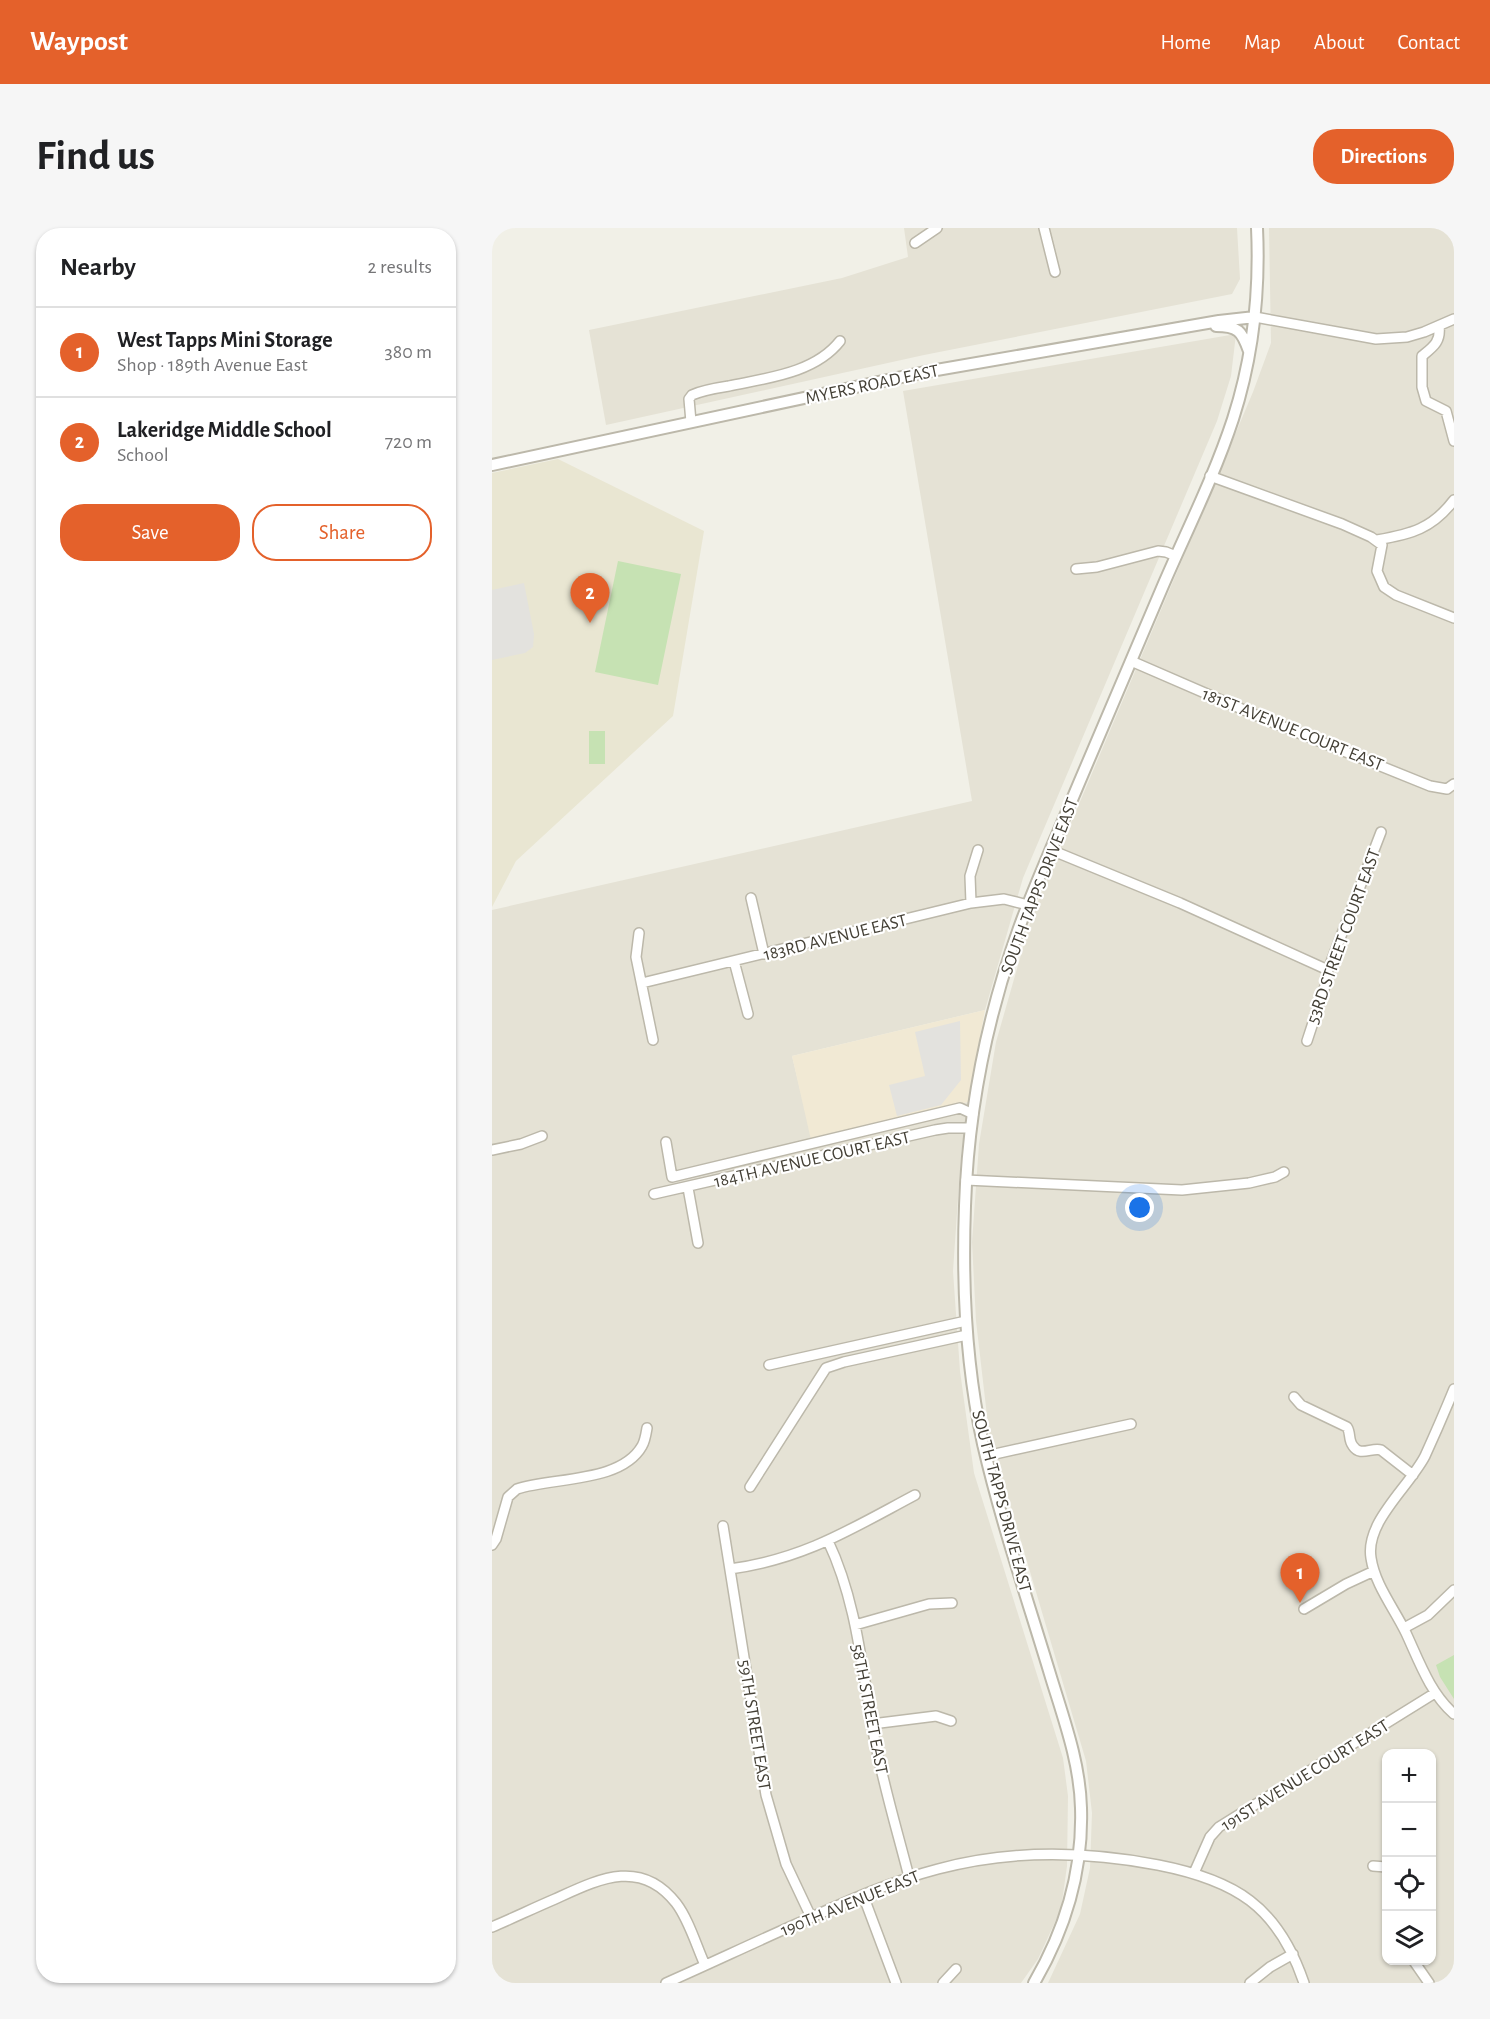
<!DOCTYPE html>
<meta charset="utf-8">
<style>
:root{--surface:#fff;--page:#f6f6f6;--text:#202124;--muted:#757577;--line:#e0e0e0;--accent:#e4612b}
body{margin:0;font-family:"Alegreya Sans",sans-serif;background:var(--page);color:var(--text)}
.controls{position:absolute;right:18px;bottom:18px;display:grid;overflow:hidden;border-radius:12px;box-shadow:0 2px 4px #0004}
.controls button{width:54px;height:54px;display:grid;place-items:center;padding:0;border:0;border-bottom:2px solid var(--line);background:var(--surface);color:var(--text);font:30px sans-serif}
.you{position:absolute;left:648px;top:980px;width:21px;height:21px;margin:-15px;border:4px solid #fff;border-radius:50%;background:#1a73e8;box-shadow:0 0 0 9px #1a73e833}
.badge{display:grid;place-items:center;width:39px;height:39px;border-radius:50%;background:var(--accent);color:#fff;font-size:20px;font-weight:700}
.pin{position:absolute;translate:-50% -50px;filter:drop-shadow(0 2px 3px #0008)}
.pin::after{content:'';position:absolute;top:32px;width:21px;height:18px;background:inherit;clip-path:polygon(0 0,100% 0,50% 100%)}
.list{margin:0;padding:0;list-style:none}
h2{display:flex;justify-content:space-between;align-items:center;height:78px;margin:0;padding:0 24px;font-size:26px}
h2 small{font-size:20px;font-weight:400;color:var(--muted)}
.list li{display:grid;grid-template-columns:39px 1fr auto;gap:18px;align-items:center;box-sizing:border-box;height:90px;padding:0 24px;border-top:2px solid var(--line)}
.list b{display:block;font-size:22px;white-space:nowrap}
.list p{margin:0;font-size:20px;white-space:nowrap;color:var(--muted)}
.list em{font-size:20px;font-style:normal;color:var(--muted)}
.actions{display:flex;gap:12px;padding:18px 24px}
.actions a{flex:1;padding:14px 0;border:2px solid var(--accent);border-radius:24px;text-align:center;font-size:21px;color:var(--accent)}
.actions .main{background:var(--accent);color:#fff}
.icon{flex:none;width:33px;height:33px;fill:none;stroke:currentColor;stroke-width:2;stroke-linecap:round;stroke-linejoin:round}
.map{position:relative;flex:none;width:962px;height:1755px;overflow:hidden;border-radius:24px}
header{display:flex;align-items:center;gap:36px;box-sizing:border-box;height:84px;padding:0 30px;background:var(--accent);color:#fff}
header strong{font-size:28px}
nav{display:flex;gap:33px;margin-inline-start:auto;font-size:21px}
.intro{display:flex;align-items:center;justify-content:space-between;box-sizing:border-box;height:144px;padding:0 36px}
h1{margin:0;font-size:42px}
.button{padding:15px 27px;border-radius:24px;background:var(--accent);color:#fff;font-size:21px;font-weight:700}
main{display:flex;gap:36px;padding:0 36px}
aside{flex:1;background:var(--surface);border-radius:24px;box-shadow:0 2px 4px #0004}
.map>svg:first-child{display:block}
.residential{fill:#e5e2d5;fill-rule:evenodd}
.commercial{fill:#f1e9d4}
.education{fill:#e9e6d2}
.green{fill:#c6e2b3}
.parking{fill:#e3e2de}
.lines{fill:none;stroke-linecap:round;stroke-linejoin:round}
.minor-casing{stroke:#bcb8aa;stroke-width:12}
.tertiary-casing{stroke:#bcb8aa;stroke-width:14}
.minor{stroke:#fff;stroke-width:9}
.tertiary{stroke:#fff;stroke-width:10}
.labels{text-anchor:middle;stroke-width:4.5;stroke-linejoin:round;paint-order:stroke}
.street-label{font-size:18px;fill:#444036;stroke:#fff}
</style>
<header>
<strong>Waypost</strong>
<nav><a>Home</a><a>Map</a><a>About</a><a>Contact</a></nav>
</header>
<div class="intro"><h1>Find us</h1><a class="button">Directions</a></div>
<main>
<aside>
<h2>Nearby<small>2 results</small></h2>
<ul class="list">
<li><span class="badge">1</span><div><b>West Tapps Mini Storage</b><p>Shop · 189th Avenue East</p></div><em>380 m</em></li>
<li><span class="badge">2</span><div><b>Lakeridge Middle School</b><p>School</p></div><em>720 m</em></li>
</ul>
<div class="actions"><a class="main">Save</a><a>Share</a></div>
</aside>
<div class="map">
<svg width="962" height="1755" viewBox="0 0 962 1755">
<rect width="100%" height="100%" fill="#f1f0e7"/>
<!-- residential -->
<path class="residential" d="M412,0H745L748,51L740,66L432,127L114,197L97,102L350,50L416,29Z
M777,0H962V1755H556L588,1686L598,1640L600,1585L594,1533L497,1205L484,1093L480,1014L487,916L504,814L541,685L761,164L779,115ZM894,1526H940V1732H894Z
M744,106L739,148L725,193L531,650L493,782L300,828L320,911L476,874L469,927L461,1043L468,1143L482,1245L571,1530L576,1568L575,1638L569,1681L546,1731L529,1755H0V682L480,573L411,163Z"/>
<!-- commercial -->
<path class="commercial" d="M493,782L476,874L319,912L300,828Z"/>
<!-- education -->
<path class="education" d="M66,231L212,303L181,488L24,633L0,679V245Z"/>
<!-- green -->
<path class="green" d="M126,333L189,346L166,457L103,444Z
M97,503H113V536H97Z
M962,1427V1471L948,1449L944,1437Z"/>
<!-- parking -->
<path class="parking" d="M32,355L42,406L41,419L33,425L0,432V362Z
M468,793L469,852L449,877L405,888L397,857L433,848L423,804Z"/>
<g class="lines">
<defs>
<path id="minor" d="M552,0L563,44
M423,15L445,0
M763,89L884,111L915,109L932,104L962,91
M947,98C949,114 941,119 930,128V159L934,173L954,183L962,213
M199,194L197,171L200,167C211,162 224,160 237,158C275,150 323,145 348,113
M718,248L850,296L879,309L890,317L885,343L892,359L904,367L962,390
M885,312C919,306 940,301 962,272
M584,341L605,339L666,323L674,324L684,328
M639,433L782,495L938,558L955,561L962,556
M559,622L688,675L836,742
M259,670L272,726
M479,675L478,648L486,622
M147,705L144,729L161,812
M242,733L256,786
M150,755L479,675L512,671L536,677
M815,813L834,755L836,742L889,604
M174,914L180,949L468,880L481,886
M0,922L29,916L50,908
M474,952L690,962L757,955L783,949L792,944
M196,960L206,1015
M162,966L443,902L456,900H479
M277,1137L474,1093
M962,1161C953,1183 943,1206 933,1228C917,1259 873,1294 879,1330C883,1357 902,1380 914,1405C927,1433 938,1465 962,1486
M802,1169L809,1177L855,1199C859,1205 856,1212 861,1218C868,1229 880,1219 889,1222L921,1247
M494,1228L639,1196
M258,1259L334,1140L352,1134L475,1107
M231,1298L274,1567L294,1636L319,1689
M336,1313C365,1374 370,1442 382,1508C391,1556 405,1602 417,1649
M0,1317L4,1311L16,1269L25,1261C61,1249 129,1255 150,1218C153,1213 154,1206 155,1200
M238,1341C312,1331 359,1301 423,1267
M812,1381L854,1356L882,1343
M363,1397L437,1376L460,1375
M912,1400L936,1387L962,1362
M380,1496L444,1488L459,1493
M881,1638L894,1639
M702,1645L718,1609L727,1599L943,1465
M371,1667L404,1755
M0,1699C21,1690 42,1680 63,1671C105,1652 148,1629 184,1675C197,1692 204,1717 213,1737
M921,1732L937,1755
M174,1755C217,1736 259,1716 302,1697C349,1676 396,1654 446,1641C517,1622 594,1623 666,1637C743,1652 786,1678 812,1755
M451,1755L464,1741
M758,1755L778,1739L801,1726
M960,1755L962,1752"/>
<path id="tertiary" d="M724,98C746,98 750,103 757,123
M0,237L433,144L727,93L763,89
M542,1755C573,1702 591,1642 589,1580C588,1534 571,1489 558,1446C535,1370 509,1294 491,1216C474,1139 470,1058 473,978C476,884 495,789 527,700C545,651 567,603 587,555C615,490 643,425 670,360C694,304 722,249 741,191C761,129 768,65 765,0"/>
</defs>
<!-- minor casing -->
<use href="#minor" class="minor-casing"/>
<!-- tertiary casing -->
<use href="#tertiary" class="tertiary-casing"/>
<!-- minor -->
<use href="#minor" class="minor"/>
<!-- tertiary -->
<use href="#tertiary" class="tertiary"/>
</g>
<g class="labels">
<!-- street labels -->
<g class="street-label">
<text transform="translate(380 156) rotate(-12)" y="6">MYERS ROAD EAST</text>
<text transform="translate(801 501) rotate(22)" y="6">181ST AVENUE COURT EAST</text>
<text transform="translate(547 658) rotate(-69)" y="6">SOUTH TAPPS DRIVE EAST</text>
<text transform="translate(851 708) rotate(-70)" y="6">53RD STREET COURT EAST</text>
<text transform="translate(343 709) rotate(-14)" y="6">183RD AVENUE EAST</text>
<text transform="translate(320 931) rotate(-13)" y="6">184TH AVENUE COURT EAST</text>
<text transform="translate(510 1273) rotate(75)" y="6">SOUTH TAPPS DRIVE EAST</text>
<text transform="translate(378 1481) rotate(79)" y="6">58TH STREET EAST</text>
<text transform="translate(263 1497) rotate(81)" y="6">59TH STREET EAST</text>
<text transform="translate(813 1547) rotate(-32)" y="6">191ST AVENUE COURT EAST</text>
<text transform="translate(358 1675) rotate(-22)" y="6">190TH AVENUE EAST</text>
</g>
</g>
</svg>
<div class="controls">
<button>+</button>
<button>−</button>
<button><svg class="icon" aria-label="locate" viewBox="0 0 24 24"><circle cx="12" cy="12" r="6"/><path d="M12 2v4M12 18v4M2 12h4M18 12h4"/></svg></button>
<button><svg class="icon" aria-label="layers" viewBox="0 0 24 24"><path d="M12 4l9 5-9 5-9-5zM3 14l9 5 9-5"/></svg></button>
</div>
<div class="you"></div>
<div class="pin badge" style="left:808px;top:1375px">1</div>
<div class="pin badge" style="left:98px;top:395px">2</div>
</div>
</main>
